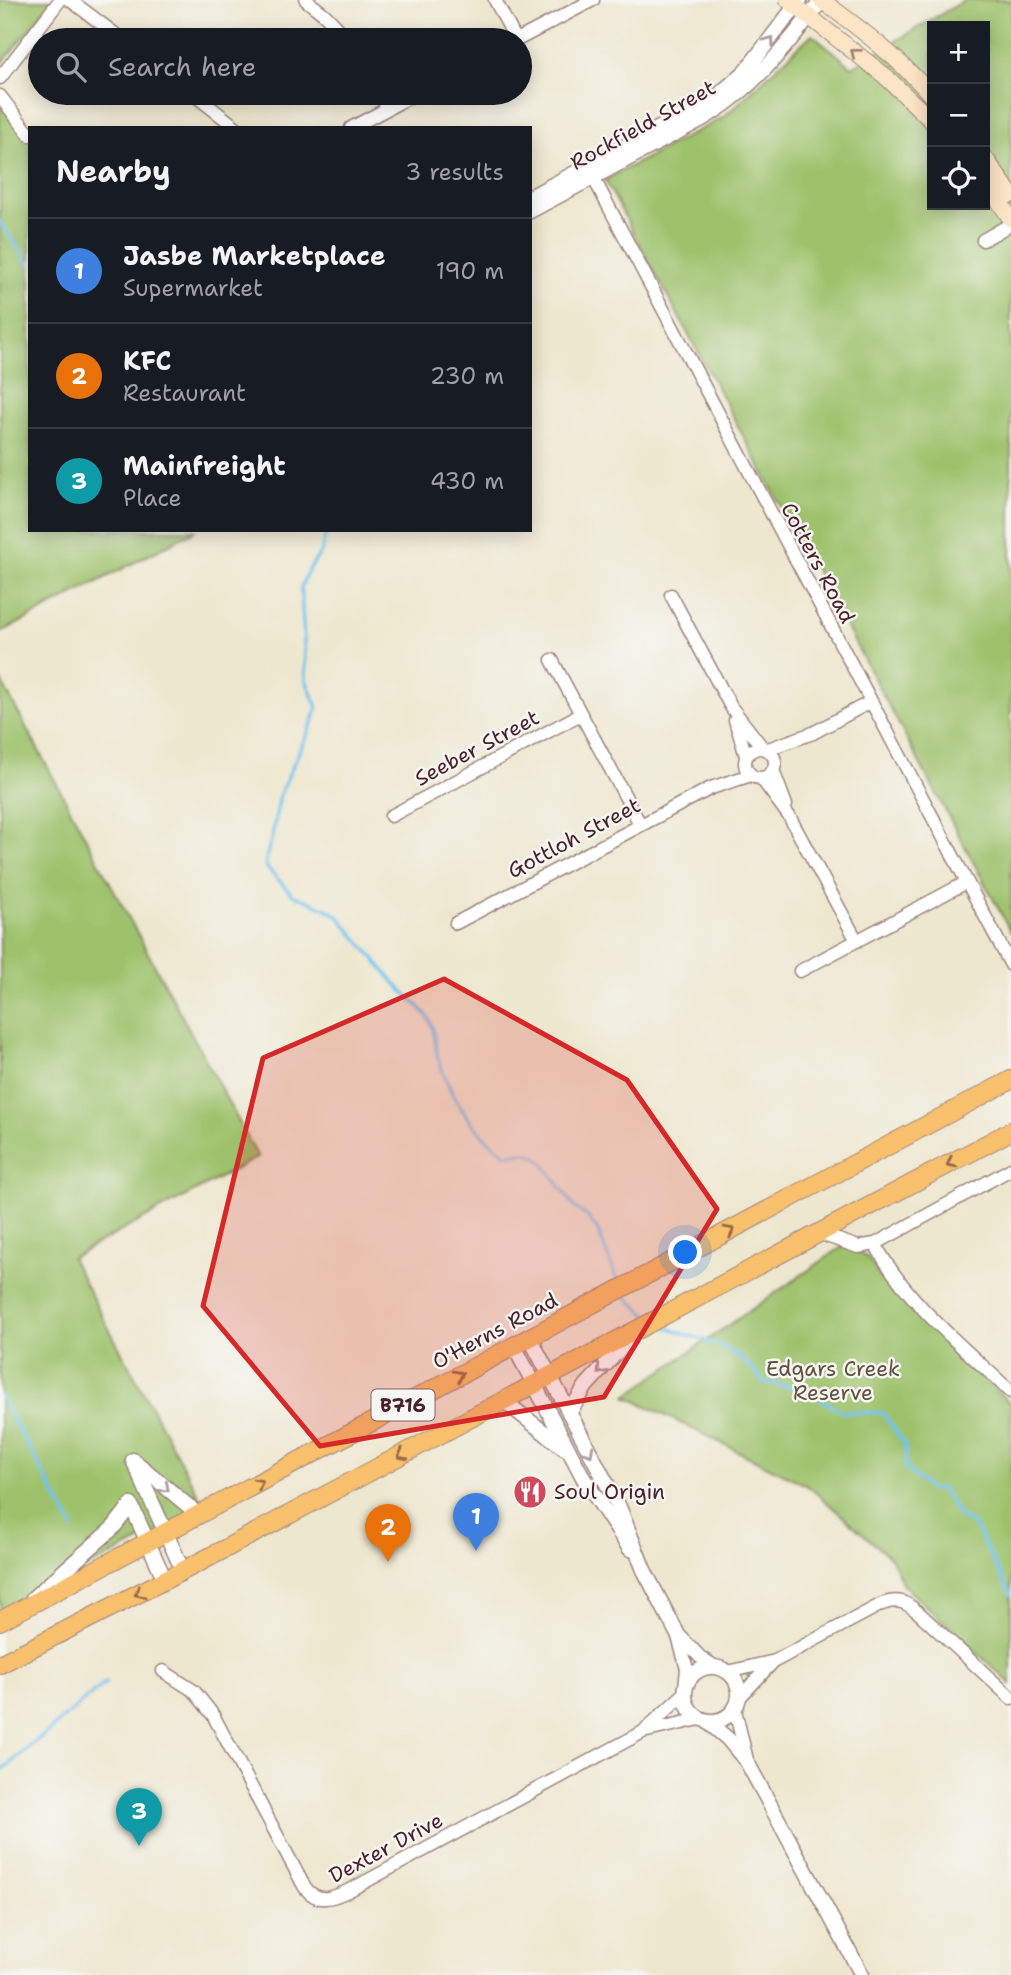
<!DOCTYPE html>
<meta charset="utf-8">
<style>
:root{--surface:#171b24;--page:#242831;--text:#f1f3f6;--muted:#9ea1a6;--line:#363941;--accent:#d1495b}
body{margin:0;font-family:"Shantell Sans",sans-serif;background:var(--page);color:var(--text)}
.controls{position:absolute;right:21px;top:21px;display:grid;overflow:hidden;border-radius:0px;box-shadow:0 4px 18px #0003}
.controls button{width:63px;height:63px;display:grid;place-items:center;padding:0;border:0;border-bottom:2px solid var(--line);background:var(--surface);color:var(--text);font:35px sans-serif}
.you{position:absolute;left:686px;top:1253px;width:24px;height:24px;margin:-18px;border:5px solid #fff;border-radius:50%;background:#1a73e8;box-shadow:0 0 0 10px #1a73e833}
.badge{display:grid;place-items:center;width:46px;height:46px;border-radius:50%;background:var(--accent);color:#fff;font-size:23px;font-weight:700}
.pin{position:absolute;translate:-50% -58px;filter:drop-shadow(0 2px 4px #0008)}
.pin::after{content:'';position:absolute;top:37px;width:24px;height:21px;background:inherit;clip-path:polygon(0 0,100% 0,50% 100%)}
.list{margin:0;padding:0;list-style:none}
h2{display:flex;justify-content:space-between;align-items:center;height:91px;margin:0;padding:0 28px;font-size:30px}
h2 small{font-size:23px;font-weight:400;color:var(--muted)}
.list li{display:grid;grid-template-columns:46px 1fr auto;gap:21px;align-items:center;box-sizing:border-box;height:105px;padding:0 28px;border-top:2px solid var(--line)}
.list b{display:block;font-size:26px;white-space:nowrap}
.list p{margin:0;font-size:23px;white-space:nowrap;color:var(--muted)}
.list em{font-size:23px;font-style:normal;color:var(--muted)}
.icon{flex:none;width:38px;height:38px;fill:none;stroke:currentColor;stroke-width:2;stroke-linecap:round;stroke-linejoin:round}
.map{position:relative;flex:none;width:1011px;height:1975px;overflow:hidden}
.search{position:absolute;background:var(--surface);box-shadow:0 4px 18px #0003;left:28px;top:28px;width:504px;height:77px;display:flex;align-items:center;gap:18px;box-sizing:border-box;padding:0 24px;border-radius:38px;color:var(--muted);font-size:26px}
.panel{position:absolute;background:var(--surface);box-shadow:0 4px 18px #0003;left:28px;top:126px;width:504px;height:406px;border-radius:0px}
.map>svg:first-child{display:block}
.green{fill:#9ec26c;stroke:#74704c;stroke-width:2;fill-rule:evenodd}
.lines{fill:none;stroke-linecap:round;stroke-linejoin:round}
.stream{stroke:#71c2ed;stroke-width:3.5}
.minor-casing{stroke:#9c837d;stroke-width:15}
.tertiary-casing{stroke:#9c837d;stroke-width:17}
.secondary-casing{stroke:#9c837d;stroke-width:18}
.primary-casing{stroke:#9c837d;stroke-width:20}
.minor{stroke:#fff;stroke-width:12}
.tertiary{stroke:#fff;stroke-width:14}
.secondary{stroke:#fce5c4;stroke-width:16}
.primary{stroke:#f8bf6c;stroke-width:18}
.oneway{stroke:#ae9aa0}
.oneway2{stroke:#a38278}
.oneway3{stroke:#986748}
.marked{fill:#d62828;fill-opacity:0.2;stroke:#d62828;stroke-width:5;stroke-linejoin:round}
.labels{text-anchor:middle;stroke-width:5;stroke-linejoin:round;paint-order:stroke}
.shield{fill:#f6f6f2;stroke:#7e6067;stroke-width:2}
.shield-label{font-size:19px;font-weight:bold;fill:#4a1f2b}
.street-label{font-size:21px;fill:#4a1f2b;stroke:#f6f6f2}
.park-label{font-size:21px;fill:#63503e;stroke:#f6f6f2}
.poi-label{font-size:21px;fill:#4a1f2b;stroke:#f6f6f2;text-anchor:start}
</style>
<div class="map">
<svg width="1011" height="1975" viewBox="0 0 1011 1975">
<rect width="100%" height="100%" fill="#f6f6f2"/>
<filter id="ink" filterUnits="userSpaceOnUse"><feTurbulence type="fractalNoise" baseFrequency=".0143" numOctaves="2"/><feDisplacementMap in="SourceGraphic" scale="14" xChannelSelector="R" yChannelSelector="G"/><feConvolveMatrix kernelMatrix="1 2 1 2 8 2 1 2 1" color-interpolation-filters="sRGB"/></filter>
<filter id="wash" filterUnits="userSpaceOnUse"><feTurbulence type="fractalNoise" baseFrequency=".00686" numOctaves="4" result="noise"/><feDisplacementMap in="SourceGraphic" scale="28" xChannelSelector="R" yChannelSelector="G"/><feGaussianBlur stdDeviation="1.57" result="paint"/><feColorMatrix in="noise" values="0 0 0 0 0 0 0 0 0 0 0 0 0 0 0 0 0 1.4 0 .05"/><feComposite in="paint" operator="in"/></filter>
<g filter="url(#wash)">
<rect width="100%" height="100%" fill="#eee7cf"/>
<!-- green -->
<path class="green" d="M0,0H52L0,66Z
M965,0H1011V932L605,180L724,117L812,34L852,67ZM932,26H985V205H932Z
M0,104L30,145V530H196L0,633Z
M0,679L258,1157L71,1258L205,1507L0,1613Z
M845,1245L868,1258L882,1281L1011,1404V1684L903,1585L892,1559L808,1486L626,1396Z"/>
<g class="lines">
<!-- stream -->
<path class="stream" d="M0,222L30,265
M325,530V537L321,552L308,571L301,587L306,680L317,707L314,719L280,794L272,837L266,858V867L293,895L325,908L338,916C358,939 377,964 398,986C407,997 420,1006 428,1017C435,1026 435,1048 438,1058C449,1095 474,1134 506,1154L527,1153L536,1156L545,1165L575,1208L587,1216L598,1231L619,1285
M624,1295L647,1315
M666,1327C710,1345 733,1340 763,1382L805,1390L842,1412L883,1413L905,1445L906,1469L931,1490L942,1489L959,1516L974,1525L1011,1595
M0,1396L74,1529
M0,1772L106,1682"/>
</g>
</g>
<g filter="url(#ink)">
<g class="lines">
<defs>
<path id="minor" d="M70,0L123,40
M306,0L325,15L349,40
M495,0L516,40
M517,40L593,0
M0,78L60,0
M192,93L237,128
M379,93L388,108
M0,96L30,135
M351,128L417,93
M593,177L1011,965
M983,240L1011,224
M671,595L731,707L762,747
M552,660L640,824
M735,720L746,756
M745 763a15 15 0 1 1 30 0a15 15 0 1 1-30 0Z
M768,749L813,733L870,702
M773,770L786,805
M761,778L789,816L857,941
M391,816L581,714
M456,923L711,788L751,775
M800,971L967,882
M818,1233L858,1247L875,1244C907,1303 962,1346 1011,1392
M875,1244L1011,1169
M677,1633L687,1669L685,1687
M680,1636L700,1657L716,1667
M163,1671L194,1691L213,1715L304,1886C317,1905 333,1898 350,1890L643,1732L684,1694
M728,1672L775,1661L882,1604C899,1598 906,1602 919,1613L1011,1698
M739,1698L772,1663
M735,1710L747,1760
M647,1731L700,1719"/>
<path id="tertiary" d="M530,197L714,99L745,72L800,0
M530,211L702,119C752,91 787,45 822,0
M530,1338L619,1507L644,1570L677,1633
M514,1346L584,1479L630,1549
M504,1401L564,1448
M569,1413L586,1386L631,1337
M133,1460L183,1571
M137,1463L199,1515
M33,1598L113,1528L131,1505L165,1580
M685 1694a27 27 0 1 1 54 0a27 27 0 1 1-54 0Z
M708,1722L728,1739L747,1762L862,1975"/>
<path id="secondary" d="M788,0L885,76L932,121
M821,0C861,29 900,59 932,96
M985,158L1011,195
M985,181L1011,219"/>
<path id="primary" d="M0,1621L1011,1080
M0,1664L200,1562L1011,1131"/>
</defs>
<!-- minor casing -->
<use href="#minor" class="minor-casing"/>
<!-- tertiary casing -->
<use href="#tertiary" class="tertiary-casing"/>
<!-- secondary casing -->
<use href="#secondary" class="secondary-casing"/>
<!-- primary casing -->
<use href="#primary" class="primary-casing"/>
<!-- minor -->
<use href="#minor" class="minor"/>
<!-- tertiary -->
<use href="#tertiary" class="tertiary"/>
<!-- secondary -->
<use href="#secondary" class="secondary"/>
<!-- primary -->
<use href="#primary" class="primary"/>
</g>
<!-- one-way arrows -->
<defs><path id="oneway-chevron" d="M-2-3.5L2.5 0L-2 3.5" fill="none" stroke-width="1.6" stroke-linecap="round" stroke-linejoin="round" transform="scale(1.75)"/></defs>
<g class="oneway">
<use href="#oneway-chevron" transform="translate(770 41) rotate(-54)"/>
<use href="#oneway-chevron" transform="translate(601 1370) rotate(132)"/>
<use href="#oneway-chevron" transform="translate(589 1452) rotate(62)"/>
<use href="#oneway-chevron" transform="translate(165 1488) rotate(41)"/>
</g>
<use class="oneway2" href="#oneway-chevron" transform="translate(855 53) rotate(-142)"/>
<g class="oneway3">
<use href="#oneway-chevron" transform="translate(951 1163) rotate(152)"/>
<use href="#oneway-chevron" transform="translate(730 1231) rotate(-28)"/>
<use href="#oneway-chevron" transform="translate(459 1375) rotate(-28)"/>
<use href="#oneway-chevron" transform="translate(402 1455) rotate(152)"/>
<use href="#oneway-chevron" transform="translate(259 1483) rotate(-28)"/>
<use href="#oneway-chevron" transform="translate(139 1593) rotate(153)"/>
</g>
</g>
<!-- marked area -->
<path class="marked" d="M444,979L627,1080L717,1209L604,1397L320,1446L203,1306L263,1058Z"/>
<!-- icons -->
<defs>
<symbol id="restaurant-disc" viewBox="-11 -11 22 22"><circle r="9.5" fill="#d1495b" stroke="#f6f6f2"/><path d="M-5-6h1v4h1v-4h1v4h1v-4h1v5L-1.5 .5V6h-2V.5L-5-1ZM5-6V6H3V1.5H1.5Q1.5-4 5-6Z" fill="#fff"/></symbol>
</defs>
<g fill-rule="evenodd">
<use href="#restaurant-disc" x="511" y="1473" width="38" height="38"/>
</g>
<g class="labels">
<!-- shield labels -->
<rect class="shield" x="371.5" y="1389.5" width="63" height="31" rx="5"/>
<g class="shield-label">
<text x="403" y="1412">B716</text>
</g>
<!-- street labels -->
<g class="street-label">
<text transform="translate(643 125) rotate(-29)" y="7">Rockfield Street</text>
<text transform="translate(818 563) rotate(62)" y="7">Cotters Road</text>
<text transform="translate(477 748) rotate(-28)" y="7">Seeber Street</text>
<text transform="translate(574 838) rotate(-28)" y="7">Gottloh Street</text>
<text transform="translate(495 1331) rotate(-28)" y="7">O'Herns Road</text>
<text transform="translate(386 1848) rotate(-28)" y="7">Dexter Drive</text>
</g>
<!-- park labels -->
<g class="park-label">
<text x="833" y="1376">Edgars Creek<tspan x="833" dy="24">Reserve</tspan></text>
</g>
<!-- poi labels -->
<g class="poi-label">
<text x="554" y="1499">Soul Origin</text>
</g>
</g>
</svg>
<div class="controls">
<button>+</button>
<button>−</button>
<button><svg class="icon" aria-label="locate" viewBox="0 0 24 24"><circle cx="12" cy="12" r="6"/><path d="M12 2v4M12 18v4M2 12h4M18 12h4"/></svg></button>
</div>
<div class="you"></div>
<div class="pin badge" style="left:476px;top:1551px;background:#3f7fe0">1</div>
<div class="pin badge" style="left:388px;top:1562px;background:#e8710a">2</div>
<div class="pin badge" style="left:139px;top:1846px;background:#0f9aa8">3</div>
<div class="search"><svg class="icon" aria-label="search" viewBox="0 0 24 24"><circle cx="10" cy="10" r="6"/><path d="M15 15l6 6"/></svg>Search here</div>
<section class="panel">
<h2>Nearby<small>3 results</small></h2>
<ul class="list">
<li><span class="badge" style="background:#3f7fe0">1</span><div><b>Jasbe Marketplace</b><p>Supermarket</p></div><em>190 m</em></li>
<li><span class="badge" style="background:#e8710a">2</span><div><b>KFC</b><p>Restaurant</p></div><em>230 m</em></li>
<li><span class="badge" style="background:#0f9aa8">3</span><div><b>Mainfreight</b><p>Place</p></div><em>430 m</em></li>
</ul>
</section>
</div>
